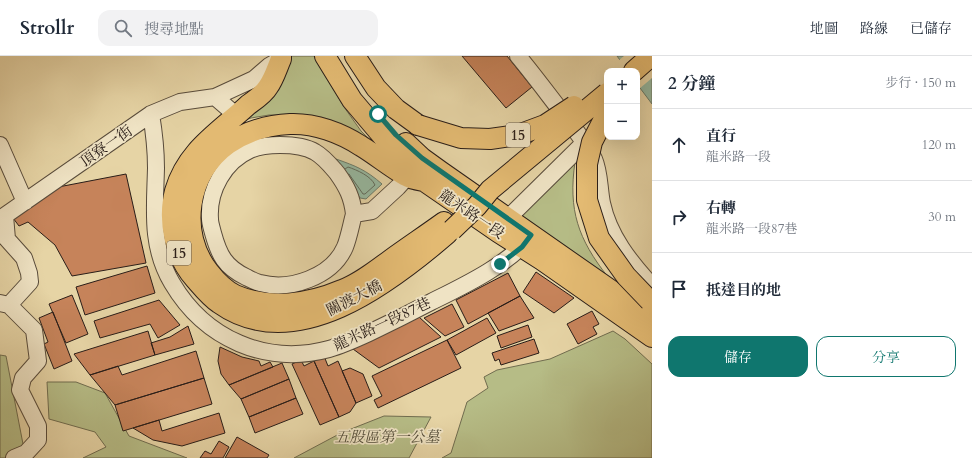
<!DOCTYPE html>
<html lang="zh-TW">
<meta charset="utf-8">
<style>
:root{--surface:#fff;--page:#f2f2f3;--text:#1f2937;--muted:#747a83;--line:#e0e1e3;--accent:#0f766e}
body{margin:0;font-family:Cardo,"Noto Serif TC",serif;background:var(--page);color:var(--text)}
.controls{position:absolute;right:12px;top:12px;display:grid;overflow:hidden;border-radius:8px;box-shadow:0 4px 16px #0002}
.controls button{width:36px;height:36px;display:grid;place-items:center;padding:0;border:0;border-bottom:1px solid var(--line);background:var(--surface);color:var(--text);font:20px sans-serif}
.stop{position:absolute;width:12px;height:12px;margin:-9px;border:3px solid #0f766e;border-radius:50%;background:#fff}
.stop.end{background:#0f766e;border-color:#fff;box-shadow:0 1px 4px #0008}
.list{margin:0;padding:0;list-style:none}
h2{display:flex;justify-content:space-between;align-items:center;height:52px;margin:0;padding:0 16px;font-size:17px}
h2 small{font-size:13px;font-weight:400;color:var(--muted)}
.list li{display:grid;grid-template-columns:26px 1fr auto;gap:12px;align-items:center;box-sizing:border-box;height:72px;padding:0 16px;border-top:1px solid var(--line)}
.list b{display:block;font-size:15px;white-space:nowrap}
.list p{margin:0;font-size:13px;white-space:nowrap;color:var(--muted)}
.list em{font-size:13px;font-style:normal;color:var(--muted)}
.actions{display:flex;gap:8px;padding:12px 16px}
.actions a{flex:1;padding:9px 0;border:1px solid var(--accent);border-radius:12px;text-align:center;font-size:14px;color:var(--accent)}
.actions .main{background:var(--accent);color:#fff}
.icon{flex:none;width:22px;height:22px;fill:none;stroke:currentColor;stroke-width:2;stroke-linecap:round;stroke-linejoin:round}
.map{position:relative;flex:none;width:652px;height:402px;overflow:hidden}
header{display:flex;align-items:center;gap:24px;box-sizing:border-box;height:56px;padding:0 20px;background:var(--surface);border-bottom:1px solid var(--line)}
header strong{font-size:19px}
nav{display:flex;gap:22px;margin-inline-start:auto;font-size:14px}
.search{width:280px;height:36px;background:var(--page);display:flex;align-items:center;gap:10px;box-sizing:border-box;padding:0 14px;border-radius:12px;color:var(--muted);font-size:15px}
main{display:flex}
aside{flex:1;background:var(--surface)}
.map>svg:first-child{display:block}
.green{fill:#b6bc86;stroke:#706c4f}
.water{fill:#97b9a1;stroke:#6b7b6a}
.pier{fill:#e6d4a5}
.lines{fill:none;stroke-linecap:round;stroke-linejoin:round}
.shore{stroke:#606b5c;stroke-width:1}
.building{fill:#c6835a;stroke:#291d18}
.minor-casing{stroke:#584b3b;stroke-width:18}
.major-casing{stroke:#291d18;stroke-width:22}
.minor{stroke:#efe3c4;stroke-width:16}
.major{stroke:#e3ba72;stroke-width:20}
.major-bridge-casing{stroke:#291d18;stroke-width:22;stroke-linecap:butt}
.major-bridge{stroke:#e3ba72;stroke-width:20}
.route{stroke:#0f766e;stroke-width:5}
.labels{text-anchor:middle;stroke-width:3.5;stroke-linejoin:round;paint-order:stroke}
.shield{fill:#efe3c4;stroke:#64584c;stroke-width:1}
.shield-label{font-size:14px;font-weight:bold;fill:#291d18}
.street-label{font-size:15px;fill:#291d18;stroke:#efe3c4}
.park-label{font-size:15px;font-style:italic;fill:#534d39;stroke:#efe3c4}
</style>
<header>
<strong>Strollr</strong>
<div class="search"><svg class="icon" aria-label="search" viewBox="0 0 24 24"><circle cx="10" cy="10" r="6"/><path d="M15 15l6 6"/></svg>搜尋地點</div>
<nav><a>地圖</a><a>路線</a><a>已儲存</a></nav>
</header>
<main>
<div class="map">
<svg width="652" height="402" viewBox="0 0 652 402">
<rect width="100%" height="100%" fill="#e6d4a5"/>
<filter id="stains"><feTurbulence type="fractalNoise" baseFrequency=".005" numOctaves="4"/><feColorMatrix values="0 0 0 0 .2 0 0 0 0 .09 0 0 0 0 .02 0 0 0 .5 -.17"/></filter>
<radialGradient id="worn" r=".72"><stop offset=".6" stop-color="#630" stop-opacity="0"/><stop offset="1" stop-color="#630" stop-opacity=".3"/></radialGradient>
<!-- green -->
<path class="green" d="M286,0H314L344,51L361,75L377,91L292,59H269L251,62L234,68Z
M575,106C568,154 578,183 608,221L518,159Z
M613,275L625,283L652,308V402H442L451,397L467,346L488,332L484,321L497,314L550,303Z
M0,299L6,300L23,388L31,402H0Z
M47,326H76L105,337L129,380L187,402H83L106,391L95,376L49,363Z
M384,360L431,361L409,402H294L341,377Z"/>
<!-- water -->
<path class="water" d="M617,0H652V48L637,28V15H628Z
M336,103C356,110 366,114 382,128L366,143L360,142L351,127L334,106Z"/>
<!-- pier -->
<path class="pier" d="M624,0H652V22L639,33L637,31V15H626L618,5Z"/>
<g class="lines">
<!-- shore -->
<path class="shore" d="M345,113L348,111C357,114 371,120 375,129L365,138H363L349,118"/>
</g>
<!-- building -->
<path class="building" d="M462,0H507L532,31L506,52Z
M126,118L146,207L72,220L55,189L28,166L19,170L13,162L53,132Z
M147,210L155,237L85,259L76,231Z
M536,216L574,242L554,257L523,236Z
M508,217L520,240L468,268L456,244Z
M72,239L88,278L66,287L49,248Z
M520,240L534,262L499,275L488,257Z
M159,244L180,269L158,282L150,268L100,282L94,265Z
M452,248L464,271L445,280L424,262Z
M592,255L599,268L593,271L597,278L578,288L567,268Z
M53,256L72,305L54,313L44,288L48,286L39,262Z
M419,261L441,281L379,312L353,293Z
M487,262L496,277L456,299L447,284Z
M528,269L532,281L501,292L497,280Z
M188,270L194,288L155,299L151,287L170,281Z
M148,275L155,299L90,319L74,298Z
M534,283L539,297L501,309L499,303L495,305L492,297Z
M447,284L461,312L378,352L374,344L382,340L372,320Z
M220,291L242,301L259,305L261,310L270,306L273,311L229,329L221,318L218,305Z
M196,295L204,322L115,349L90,319L118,310L122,319Z
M324,300L328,310L338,305L356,347L350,356L339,361L314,305Z
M301,304L304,310L314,305L339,361L320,369L292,308Z
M282,307L289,323L241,343L229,329Z
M350,312L363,318L372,340L356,347L342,315Z
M204,322L212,348L123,375L115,349Z
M289,323L296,342L249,361L241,343Z
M296,342L303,358L255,377L249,361Z
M219,357L225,377L182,390L153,384L133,372L159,364L162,375Z
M237,381L269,399L267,402H225Z
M219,385L229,391L223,402H200L205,395L211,398Z"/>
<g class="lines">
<defs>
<path id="minor" d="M518,0C533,18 547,37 561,55C573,71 585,85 594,103C600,117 599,132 602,147C609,180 630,206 652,230
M215,41L254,23L269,10L281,3
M151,58C154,76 156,95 156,112C155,153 150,190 172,227C205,283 266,310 329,293C343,289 356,283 369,277C390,267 410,257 431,246C461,231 508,209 529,182
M0,89L25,146
M354,158C351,169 349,181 345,191C332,221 290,235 260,227C255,226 250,223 246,221C225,211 219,199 213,177C212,173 210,167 210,163C208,134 225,105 250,94C259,90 271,89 280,89C292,89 305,90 315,96C324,101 331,110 337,117C347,131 352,141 354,158L372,155L398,131L407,121
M0,163L151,58L180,46L215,41L237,60
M501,171L507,163L585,86
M0,247L9,249L30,226L29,217L24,202L7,183L5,160
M9,249L34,274L38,305L23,322L20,334L38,370V384L26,397L14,402"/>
<path id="major" d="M281,0V3C277,12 274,23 268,31C264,38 255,44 248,49C219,76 187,94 175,135C167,165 175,201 195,223C202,231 210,241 219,247C295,301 390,227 447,178
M325,0L352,44L385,83L409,106L424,125L498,176L542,204L652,281
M355,0L376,32L396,53L418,69
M634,15L651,0
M406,87L422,102L440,115L652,263
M424,125C418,124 411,123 406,120C390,111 376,99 361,90C341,77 315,67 290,68C267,69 247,75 228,88C187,117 178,177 209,216C216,225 225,234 235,239C270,254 309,248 342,234C360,227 375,215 390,204C408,191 426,179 444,166"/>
</defs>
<!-- minor casing -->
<use href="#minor" class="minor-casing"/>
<!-- major casing -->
<use href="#major" class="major-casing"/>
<!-- minor -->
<use href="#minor" class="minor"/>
<!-- major -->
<use href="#major" class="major"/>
<defs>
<path id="major-bridge" d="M607,57L592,86L587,108V144L599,182L626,220L650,245
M418,69L461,82L490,83L518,79L545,69L574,50
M452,174L477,150L490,134L607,37"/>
</defs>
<!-- major-bridge casing -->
<use href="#major-bridge" class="major-bridge-casing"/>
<!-- major-bridge -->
<use href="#major-bridge" class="major-bridge"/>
</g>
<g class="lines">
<!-- route -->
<path class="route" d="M378,58L396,79L422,102L531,179L522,191L500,208"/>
</g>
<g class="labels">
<!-- shield labels -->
<g class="shield">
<rect x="506" y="67" width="24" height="24" rx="3"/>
<rect x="167" y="185" width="24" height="24" rx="3"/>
</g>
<g class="shield-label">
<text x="518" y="84">15</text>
<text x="179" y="202">15</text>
</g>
<!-- street labels -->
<g class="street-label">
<text transform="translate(106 90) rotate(-35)" y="5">頂寮一街</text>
<text transform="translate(472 158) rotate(34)" y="5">龍米路一段</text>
<text transform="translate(354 242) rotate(-27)" y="5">關渡大橋</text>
<text transform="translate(382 268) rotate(-25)" y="5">龍米路一段87巷</text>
</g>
<!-- park labels -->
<g class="park-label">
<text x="387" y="386">五股區第一公墓</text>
</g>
</g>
<rect width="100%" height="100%" filter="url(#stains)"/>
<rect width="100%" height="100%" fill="url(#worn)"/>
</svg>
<div class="controls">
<button>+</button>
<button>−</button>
</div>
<div class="stop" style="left:378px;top:58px"></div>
<div class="stop end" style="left:500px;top:208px"></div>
</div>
<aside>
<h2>2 分鐘<small>步行 · 150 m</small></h2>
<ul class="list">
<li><svg class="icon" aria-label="ahead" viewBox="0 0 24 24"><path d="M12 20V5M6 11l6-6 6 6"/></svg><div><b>直行</b><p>龍米路一段</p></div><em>120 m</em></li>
<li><svg class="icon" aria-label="right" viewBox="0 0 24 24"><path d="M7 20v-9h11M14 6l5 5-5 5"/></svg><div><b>右轉</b><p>龍米路一段87巷</p></div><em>30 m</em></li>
<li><svg class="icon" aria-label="arrive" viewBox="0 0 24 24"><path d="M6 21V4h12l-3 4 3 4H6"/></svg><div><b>抵達目的地</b></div></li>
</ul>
<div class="actions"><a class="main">儲存</a><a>分享</a></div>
</aside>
</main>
